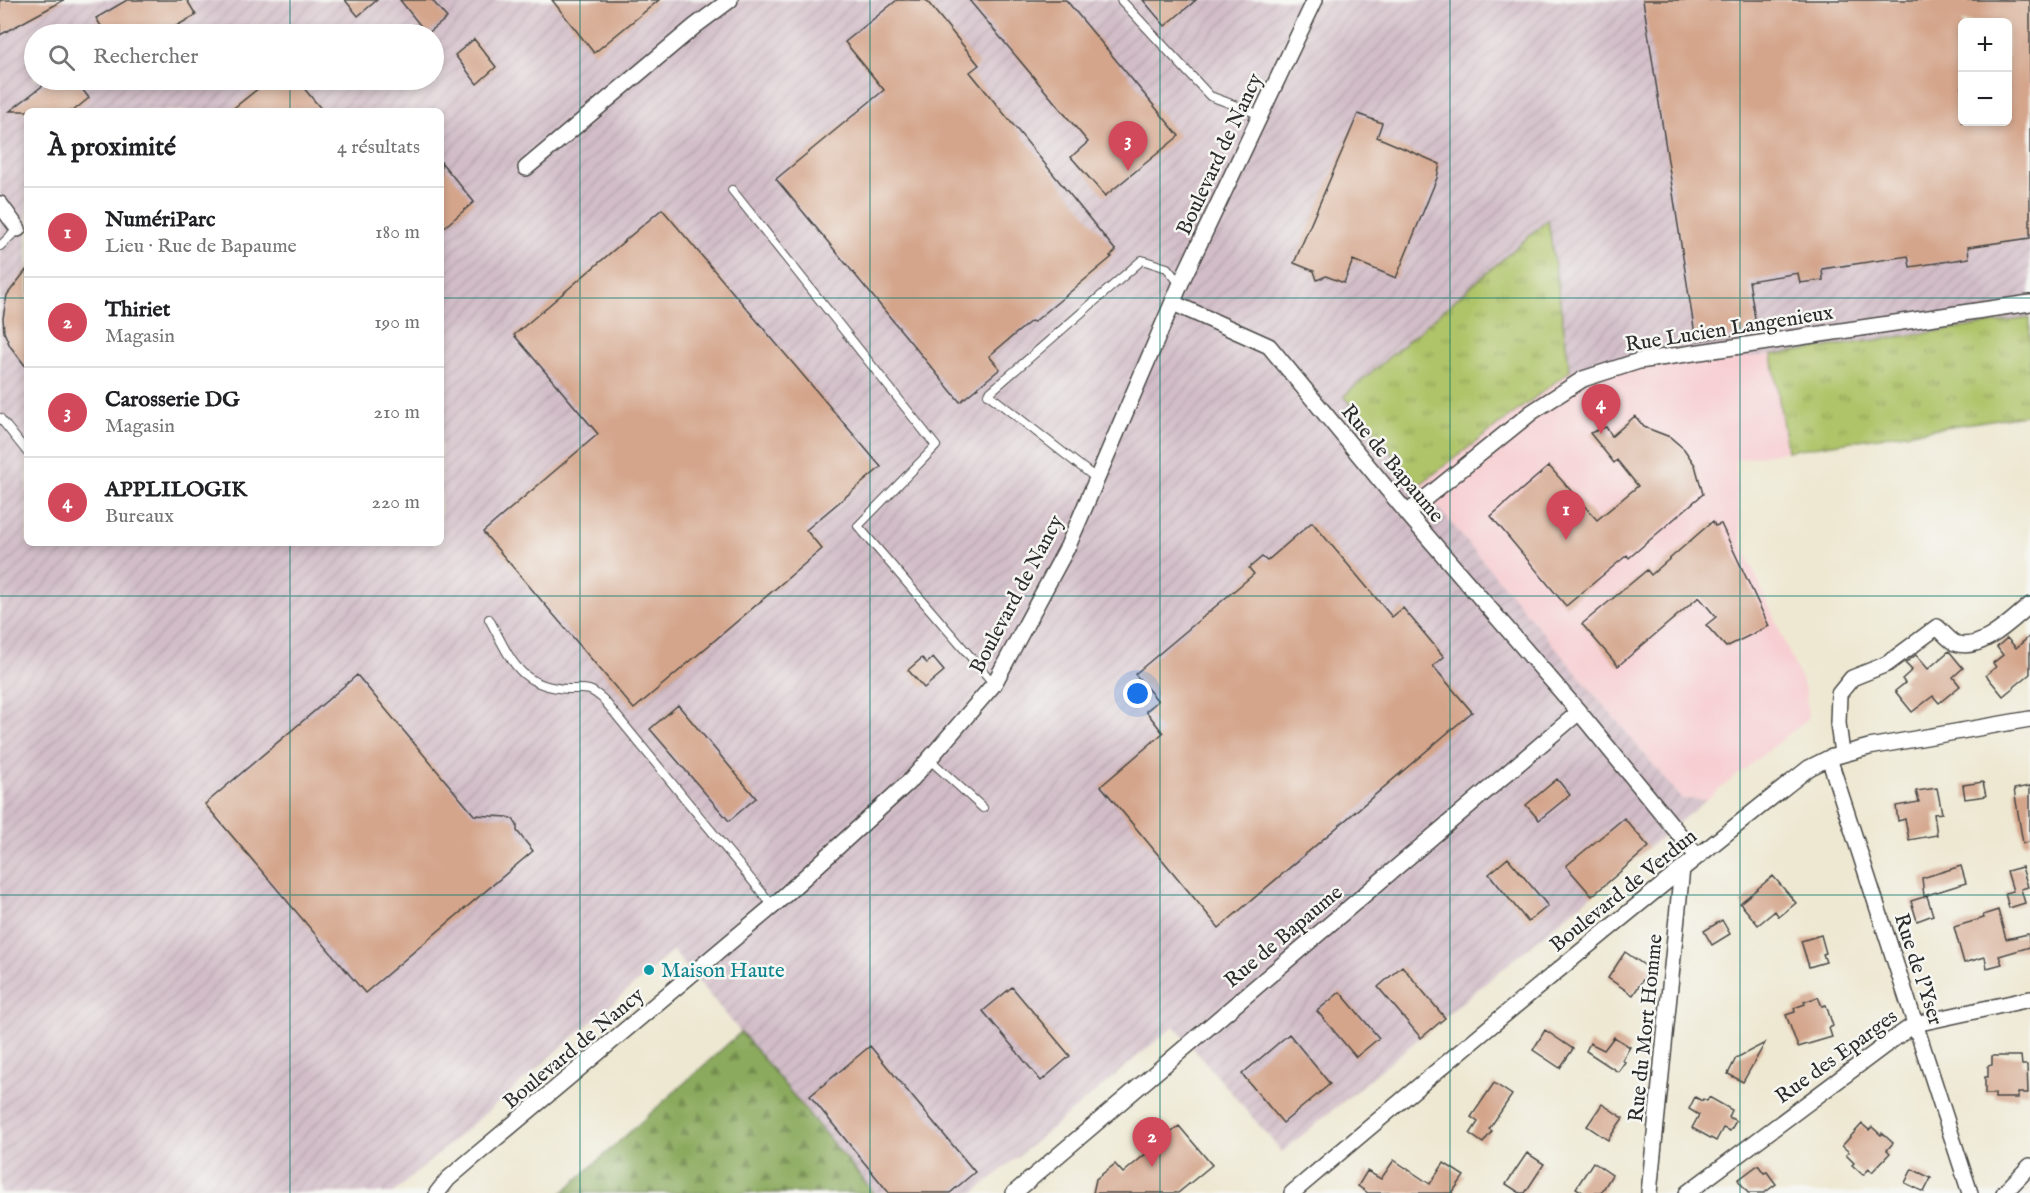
<!DOCTYPE html>
<html lang="fr">
<meta charset="utf-8">
<style>
:root{--surface:#fff;--page:#f6f6f6;--text:#202124;--muted:#757577;--line:#e0e0e0;--accent:#d1495b}
body{margin:0;font-family:"IM FELL English",serif;background:var(--page);color:var(--text)}
.controls{position:absolute;right:18px;top:18px;display:grid;overflow:hidden;border-radius:9px;box-shadow:0 3px 9px #0003}
.controls button{width:54px;height:54px;display:grid;place-items:center;padding:0;border:0;border-bottom:2px solid var(--line);background:var(--surface);color:var(--text);font:30px sans-serif}
.you{position:absolute;left:1138px;top:694px;width:21px;height:21px;margin:-15px;border:4px solid #fff;border-radius:50%;background:#1a73e8;box-shadow:0 0 0 9px #1a73e833}
.badge{display:grid;place-items:center;width:39px;height:39px;border-radius:50%;background:var(--accent);color:#fff;font-size:20px;font-weight:700}
.pin{position:absolute;translate:-50% -50px;filter:drop-shadow(0 2px 3px #0008)}
.pin::after{content:'';position:absolute;top:32px;width:21px;height:18px;background:inherit;clip-path:polygon(0 0,100% 0,50% 100%)}
.list{margin:0;padding:0;list-style:none}
h2{display:flex;justify-content:space-between;align-items:center;height:78px;margin:0;padding:0 24px;font-size:26px}
h2 small{font-size:20px;font-weight:400;color:var(--muted)}
.list li{display:grid;grid-template-columns:39px 1fr auto;gap:18px;align-items:center;box-sizing:border-box;height:90px;padding:0 24px;border-top:2px solid var(--line)}
.list b{display:block;font-size:22px;white-space:nowrap}
.list p{margin:0;font-size:20px;white-space:nowrap;color:var(--muted)}
.list em{font-size:20px;font-style:normal;color:var(--muted)}
.icon{flex:none;width:33px;height:33px;fill:none;stroke:currentColor;stroke-width:2;stroke-linecap:round;stroke-linejoin:round}
.map{position:relative;flex:none;width:2030px;height:1193px;overflow:hidden}
.search{position:absolute;background:var(--surface);box-shadow:0 3px 9px #0003;left:24px;top:24px;width:420px;height:66px;display:flex;align-items:center;gap:15px;box-sizing:border-box;padding:0 21px;border-radius:33px;color:var(--muted);font-size:22px}
.panel{position:absolute;background:var(--surface);box-shadow:0 3px 9px #0003;left:24px;top:108px;width:420px;height:438px;border-radius:9px}
.map>svg:first-child{display:block}
.built{fill:#f7cfd3}
.industrial{fill:url(#industrial-furrows);fill-rule:evenodd}
.grass{fill:url(#grass-tufts);stroke:#6d784a;stroke-width:1.5}
.forest{fill:url(#forest-firs);stroke:#5b6a44;stroke-width:1.5}
.building{fill:#d4a58b;fill-rule:evenodd}
.lines{fill:none;stroke-linecap:round;stroke-linejoin:round}
.lane-casing{stroke:#484744;stroke-width:10}
.street-casing{stroke:#484744;stroke-width:18}
.lane{stroke:#fff;stroke-width:8}
.street{stroke:#fff;stroke-width:15}
.grid{fill:none;stroke:#0f766e;stroke-width:1.5;stroke-opacity:0.55}
.culture-dot{fill:#0f9aa8;stroke:#f6f6f2;stroke-width:2}
.labels{text-anchor:middle;stroke-width:5;stroke-linejoin:round;paint-order:stroke}
.street-label{font-size:21px;fill:#2b2b2b;stroke:#f6f6f2}
.culture-label{font-size:21px;fill:#0d838f;stroke:#f6f6f2;text-anchor:start}
</style>
<div class="map">
<svg width="2030" height="1193" viewBox="0 0 2030 1193">
<defs>
<pattern id="industrial-furrows" width="10" height="10" patternUnits="userSpaceOnUse" patternTransform="scale(1.5)"><rect width="10" height="10" fill="#d2bdc7"/><path d="M-1 1l2-2M0 10L10 0M9 11l2-2" fill="none" stroke="#b4a3ab"/></pattern>
<pattern id="grass-tufts" width="24" height="20" patternUnits="userSpaceOnUse" patternTransform="scale(1.5)"><rect width="24" height="20" fill="#afc469"/><path d="M3 7l-1-3M5 7V3M7 7l1-3M15 17l-1-3M17 17v-4M19 17l1-3" fill="none" stroke="#8f9f57"/></pattern>
<pattern id="forest-firs" width="22" height="20" patternUnits="userSpaceOnUse" patternTransform="scale(1.5)"><rect width="22" height="20" fill="#8baa5d"/><path d="M5 1l3.5 6h-7zM16 11l3.5 6h-7z" fill="#728b4d"/></pattern>
</defs>
<rect width="100%" height="100%" fill="#f6f6f2"/>
<filter id="ink" filterUnits="userSpaceOnUse"><feTurbulence type="fractalNoise" baseFrequency=".0167" numOctaves="2"/><feDisplacementMap in="SourceGraphic" scale="12" xChannelSelector="R" yChannelSelector="G"/><feConvolveMatrix kernelMatrix="1 2 1 2 8 2 1 2 1" color-interpolation-filters="sRGB"/></filter>
<filter id="wash" filterUnits="userSpaceOnUse"><feTurbulence type="fractalNoise" baseFrequency=".008" numOctaves="4" result="noise"/><feDisplacementMap in="SourceGraphic" scale="24" xChannelSelector="R" yChannelSelector="G"/><feGaussianBlur stdDeviation="1.35" result="paint"/><feColorMatrix in="noise" values="0 0 0 0 0 0 0 0 0 0 0 0 0 0 0 0 0 1.4 0 .05"/><feComposite in="paint" operator="in"/></filter>
<g filter="url(#wash)">
<rect width="100%" height="100%" fill="#eee8d2"/>
<!-- built -->
<path class="built" d="M1772,355L1787,451L1735,460L1742,544L1806,691L1808,719L1706,800L1682,799L1419,485L1570,371Z"/>
<!-- industrial -->
<path class="industrial" d="M0,0H2030V318L1772,355L1570,371L1548,220L1344,395L1682,799L1706,800L1282,1152L1174,1026L974,1193H874L673,951L393,1193H0ZM1962,22H2008V122H1962ZM34,34H434V80H34ZM27,111H441V543H27Z"/>
<!-- grass -->
<path class="grass" d="M1548,220L1570,371L1419,485L1344,396Z
M2030,318V414L1787,451L1772,355Z"/>
<!-- forest -->
<path class="forest" d="M741,1032L874,1193H562Z"/>
<g id="blocks">
<!-- building -->
<path class="building" d="M0,0H64L0,35Z
M127,0H187L196,15L162,34H106L96,18Z
M345,0H377L358,16Z
M400,0H432L447,18L427,34Z
M552,0H659L594,53Z
M897,0H926L979,65L970,72L1116,251L1110,256L1112,257L1034,322L1031,321L989,356L1000,369L960,402L776,179L884,90L845,42Z
M969,0H1066L1179,136L1105,196L1071,157L1088,142Z
M1143,0H1196L1165,26Z
M1643,0H2030V238L1968,247L1969,258L1910,267L1908,256L1822,269L1823,280L1800,283L1798,273L1749,281L1757,331L1696,341ZM1962,22H2007V122H1962Z
M474,39L496,67L477,84L455,55Z
M50,80H75L89,98L73,111H10Z
M269,80H297L323,111H230Z
M1358,114L1382,123L1377,137L1440,164L1437,178L1396,278L1353,260L1344,283L1326,276L1317,280L1314,271L1294,263Z
M441,162L474,202L441,230Z
M662,209L881,467L806,530L822,549L634,709L483,532L598,434L514,335Z
M27,269V368L10,346L4,332L3,318L7,295Z
M1635,416L1644,427L1670,437L1684,449L1695,465L1703,494L1629,558L1627,555L1566,606L1491,516L1549,466L1597,520L1638,486L1617,460L1614,463L1590,433L1606,427L1612,436Z
M1713,521L1715,526L1721,524L1769,626L1726,647L1706,625L1716,617L1699,597L1618,666L1582,624L1647,570L1651,575Z
M1312,522L1392,617L1403,608L1444,657L1433,666L1472,712L1219,928L1101,786L1163,733L1146,711L1158,701L1135,674L1254,574L1249,568L1262,557L1267,561Z
M2030,636V674L2003,696L1986,675L1996,667L1993,663L2003,655L1997,647L2007,638L2016,648Z
M1949,651L1963,668L1953,677L1960,686L1939,703L1933,696L1912,712L1895,691L1905,683L1902,679L1912,670L1905,663L1916,655L1928,669Z
M922,658L927,663L933,658L944,671L924,688L908,670Z
M357,675L474,815L508,817L513,819L517,825V831L533,851L365,993L205,804Z
M678,705L756,798L729,821L650,729Z
M1557,779L1570,795L1539,820L1526,805Z
M1983,782L1986,796L1965,799L1963,785Z
M2030,786V842L2023,843L2014,789Z
M1937,788L1942,813L1934,814L1937,835L1909,840L1905,819L1898,821L1896,806L1919,802L1916,791Z
M1624,818L1649,847L1592,896L1566,866Z
M1508,858L1548,906L1528,922L1489,874Z
M1961,866L1966,883L1924,896L1922,878Z
M2022,867L2028,887L2021,889L2025,903L2009,908L2005,893L2013,891L2007,871Z
M1773,876L1796,903L1779,917L1775,911L1758,925L1740,903Z
M1927,896L1933,915L1917,921L1911,901Z
M1998,910L2006,939L2028,934L2030,947L1999,956L2002,964L1987,968L1985,957L1964,963L1954,927L1984,918L1983,915Z
M1722,920L1730,934L1712,945L1704,931Z
M1821,935L1826,953L1823,954L1826,962L1809,967L1801,941Z
M1625,952L1650,969L1633,995L1608,978Z
M1402,966L1445,1018L1421,1038L1378,987Z
M1012,987L1070,1056L1041,1081L983,1011Z
M1340,992L1379,1038L1356,1057L1317,1011Z
M1818,997L1822,1006L1826,1005L1833,1026L1829,1028L1832,1037L1798,1047L1786,1015L1795,1012L1794,1008L1805,1004L1804,1002Z
M1545,1030L1573,1049L1560,1068L1533,1050Z
M1289,1034L1330,1084L1283,1123L1242,1074Z
M1614,1037L1630,1047L1622,1060L1625,1062L1618,1072L1586,1051L1590,1043L1604,1050Z
M1765,1043L1743,1082L1728,1074L1736,1058Z
M870,1046L975,1172L950,1193H889L810,1096Z
M1992,1056H2021L2022,1065H2027L2028,1093H2018V1098H1995V1094H1985V1077H1988V1066L1992,1065Z
M1494,1083L1512,1095L1489,1129L1492,1131L1483,1143L1470,1134L1478,1122L1471,1117Z
M1695,1097L1702,1101L1703,1099L1707,1101L1709,1097L1732,1110L1729,1117L1736,1121L1730,1131L1723,1128L1716,1141L1692,1128L1699,1115L1689,1109Z
M1602,1104L1623,1118L1608,1140L1587,1126Z
M1862,1124L1869,1130L1872,1127L1881,1135L1882,1133L1893,1143L1887,1150L1890,1153L1872,1172L1869,1169L1863,1175L1852,1165L1854,1163L1846,1155L1849,1152L1842,1146Z
M1179,1126L1212,1165L1178,1193H1093L1096,1179L1115,1164L1123,1173Z
M1527,1153L1544,1164L1525,1193H1520L1506,1184Z
M1394,1160L1430,1184L1444,1163L1464,1176L1452,1193H1368L1358,1186L1367,1171L1381,1179Z
M1593,1162L1612,1175L1601,1193H1584L1576,1188Z
M1758,1165L1764,1173L1767,1172L1776,1184L1764,1193H1748L1738,1180Z
M1912,1169L1931,1178L1924,1192L1905,1183Z"/>
</g>
</g>
<g filter="url(#ink)">
<use href="#blocks" fill-opacity="0" stroke="#484744" stroke-width="1.5"/>
<g class="lines">
<defs>
<path id="lane" d="M1121,0L1210,96L1261,115
M732,190L936,446L858,526L994,684
M0,246L18,229
M0,418L27,452
M1097,479L988,394L1142,260L1167,268L1181,285
M489,619C511,659 518,687 569,689C587,689 589,687 603,699L773,906
M929,759L983,808"/>
<path id="street" d="M526,168L695,26L730,0
M0,204L18,229
M1173,303L1269,346L1407,513L1579,712L1697,856
M1407,513L1532,412L1583,379L1639,361L2030,303
M1842,754L1838,723L1839,694L1852,678L1887,664L1937,627C1943,632 1949,640 1955,643C1980,653 2012,620 2030,605
M1829,758L1970,1193
M437,1193L448,1179L469,1161L773,906L912,779L994,684L1068,546L1184,276L1315,0
M1014,1193L1579,712
M1292,1193C1462,1049 1633,906 1809,768L1829,758L1869,747L2030,719
M1649,1193L1682,868
M1687,1193L1892,1040L1915,1024L2030,999
M2004,1193L2030,1166"/>
</defs>
<!-- lane casing -->
<use href="#lane" class="lane-casing"/>
<!-- street casing -->
<use href="#street" class="street-casing"/>
<!-- lane -->
<use href="#lane" class="lane"/>
<!-- street -->
<use href="#street" class="street"/>
</g>
</g>
<!-- grid -->
<path class="grid" d="M290,0V34M580,0V1193M870,0V1193M1160,0V1193M1450,0V1193M1740,0V1193M290,80V111M0,298H27M441,298H2030M290,543V1193M0,596H2030M0,895H2030"/>
<!-- markers -->
<circle class="culture-dot" cx="649" cy="970" r="6"/>
<g class="labels">
<!-- street labels -->
<g class="street-label">
<text transform="translate(1219 154) rotate(-65)" y="7">Boulevard de Nancy</text>
<text transform="translate(1729 328) rotate(-9)" y="7">Rue Lucien Langenieux</text>
<text transform="translate(1393 463) rotate(50)" y="7">Rue de Bapaume</text>
<text transform="translate(1016 594) rotate(-62)" y="7">Boulevard de Nancy</text>
<text transform="translate(1623 890) rotate(-39)" y="7">Boulevard de Verdun</text>
<text transform="translate(1283 936) rotate(-40)" y="7">Rue de Bapaume</text>
<text transform="translate(1919 969) rotate(72)" y="7">Rue de l'Yser</text>
<text transform="translate(1645 1028) rotate(-84)" y="7">Rue du Mort Homme</text>
<text transform="translate(573 1048) rotate(-40)" y="7">Boulevard de Nancy</text>
<text transform="translate(1836 1056) rotate(-36)" y="7">Rue des Eparges</text>
</g>
<!-- culture labels -->
<g class="culture-label">
<text x="661" y="977">Maison Haute</text>
</g>
</g>
</svg>
<div class="controls">
<button>+</button>
<button>−</button>
</div>
<div class="you"></div>
<div class="pin badge" style="left:1566px;top:540px">1</div>
<div class="pin badge" style="left:1152px;top:1167px">2</div>
<div class="pin badge" style="left:1128px;top:171px">3</div>
<div class="pin badge" style="left:1601px;top:434px">4</div>
<div class="search"><svg class="icon" aria-label="search" viewBox="0 0 24 24"><circle cx="10" cy="10" r="6"/><path d="M15 15l6 6"/></svg>Rechercher</div>
<section class="panel">
<h2>À proximité<small>4 résultats</small></h2>
<ul class="list">
<li><span class="badge">1</span><div><b>NumériParc</b><p>Lieu · Rue de Bapaume</p></div><em>180 m</em></li>
<li><span class="badge">2</span><div><b>Thiriet</b><p>Magasin</p></div><em>190 m</em></li>
<li><span class="badge">3</span><div><b>Carosserie DG</b><p>Magasin</p></div><em>210 m</em></li>
<li><span class="badge">4</span><div><b>APPLILOGIK</b><p>Bureaux</p></div><em>220 m</em></li>
</ul>
</section>
</div>
